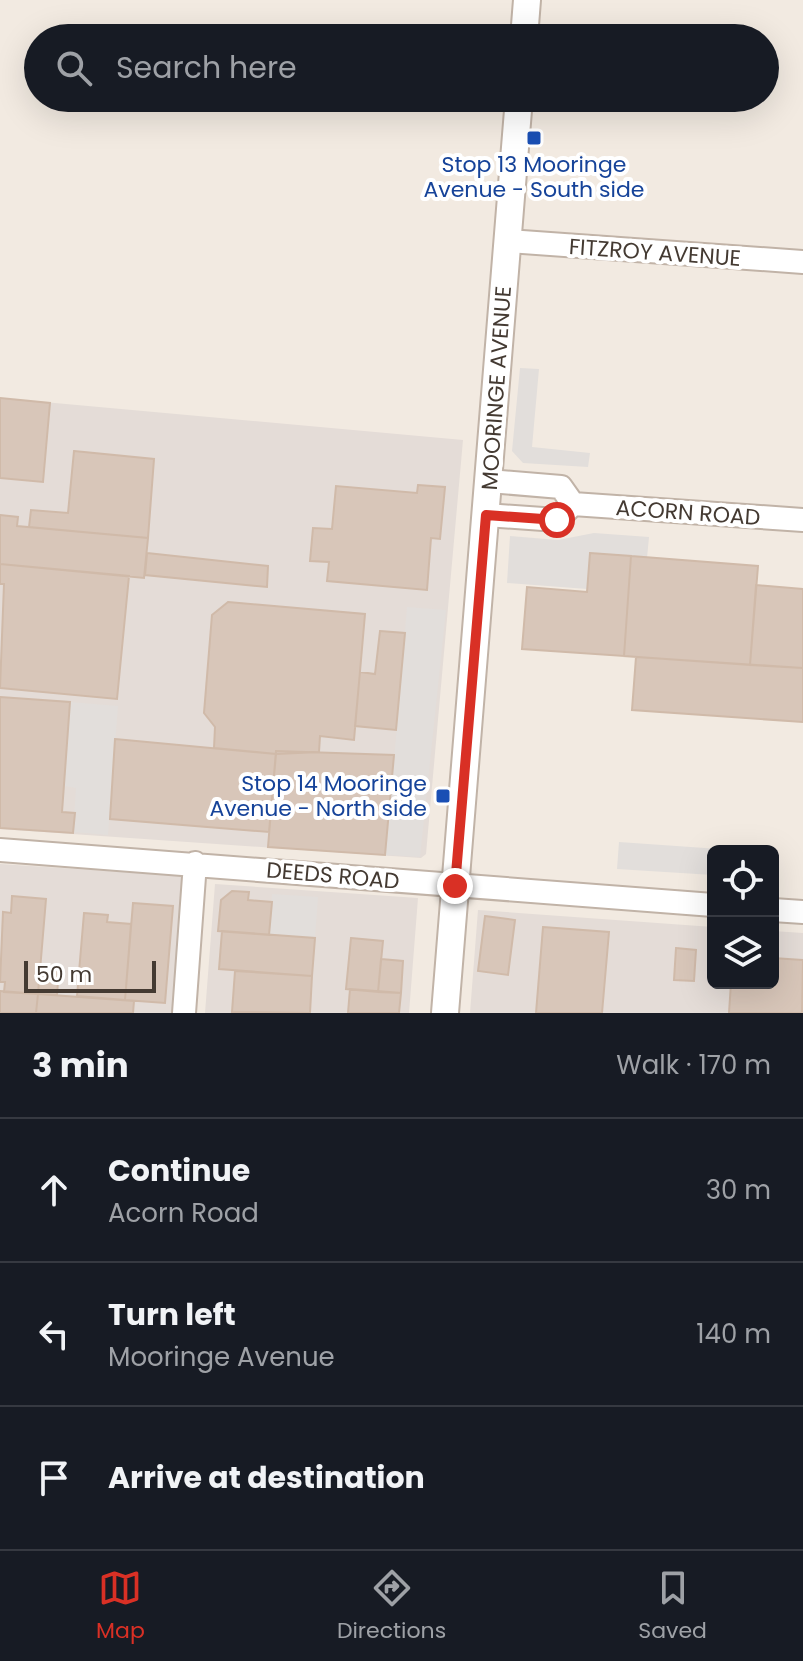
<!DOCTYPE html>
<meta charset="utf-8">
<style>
:root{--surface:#171b24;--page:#20242c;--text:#f1f3f6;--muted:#9ea1a6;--line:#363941;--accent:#d93025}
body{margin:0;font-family:Poppins,sans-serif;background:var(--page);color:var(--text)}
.controls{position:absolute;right:24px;bottom:24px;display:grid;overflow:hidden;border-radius:12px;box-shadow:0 8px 32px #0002}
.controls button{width:72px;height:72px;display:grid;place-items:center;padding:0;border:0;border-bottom:2px solid var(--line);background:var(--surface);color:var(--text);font:40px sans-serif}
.scale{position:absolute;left:24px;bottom:20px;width:132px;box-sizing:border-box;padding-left:8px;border:4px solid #443a32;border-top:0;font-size:22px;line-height:28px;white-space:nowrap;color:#443a32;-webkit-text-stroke:6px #fff;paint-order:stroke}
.stop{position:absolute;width:24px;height:24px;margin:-18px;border:6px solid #d93025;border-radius:50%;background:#fff}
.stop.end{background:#d93025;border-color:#fff;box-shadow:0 2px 8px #0008}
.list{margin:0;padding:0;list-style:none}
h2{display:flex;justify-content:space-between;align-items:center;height:104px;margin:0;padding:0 32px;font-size:34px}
h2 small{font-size:26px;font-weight:400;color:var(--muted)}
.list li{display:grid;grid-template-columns:52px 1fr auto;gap:24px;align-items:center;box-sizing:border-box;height:144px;padding:0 32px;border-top:2px solid var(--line)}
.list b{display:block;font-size:30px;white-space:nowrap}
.list p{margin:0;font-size:26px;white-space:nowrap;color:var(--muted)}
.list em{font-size:26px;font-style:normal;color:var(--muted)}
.icon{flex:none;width:44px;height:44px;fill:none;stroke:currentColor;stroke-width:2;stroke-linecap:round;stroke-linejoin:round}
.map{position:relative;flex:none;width:803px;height:1013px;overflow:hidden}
.search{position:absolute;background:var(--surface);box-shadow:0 8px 32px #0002;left:24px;right:24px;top:24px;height:88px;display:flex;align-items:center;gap:20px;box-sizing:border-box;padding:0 28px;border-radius:44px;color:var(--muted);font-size:30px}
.sheet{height:536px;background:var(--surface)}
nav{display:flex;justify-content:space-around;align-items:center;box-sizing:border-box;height:112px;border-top:2px solid var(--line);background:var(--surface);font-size:22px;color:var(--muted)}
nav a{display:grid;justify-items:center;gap:4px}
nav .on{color:var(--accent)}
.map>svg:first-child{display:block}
.industrial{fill:#e4dcd7}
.parking{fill:#e2dedb}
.building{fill:#d8c6b9;stroke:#d0baa9;stroke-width:2}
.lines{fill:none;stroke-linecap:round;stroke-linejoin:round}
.minor-casing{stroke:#c1b3a7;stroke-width:26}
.tertiary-casing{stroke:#c1b3a7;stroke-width:30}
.minor{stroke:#fff;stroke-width:22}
.tertiary{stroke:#fff;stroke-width:26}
.route{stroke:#d93025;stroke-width:10}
.transit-dot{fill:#1a4fb4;stroke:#fff;stroke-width:3}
.labels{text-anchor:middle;stroke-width:8;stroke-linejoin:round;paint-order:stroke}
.transit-label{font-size:22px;fill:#164399;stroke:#fff}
.street-label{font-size:22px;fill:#443a32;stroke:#fff}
</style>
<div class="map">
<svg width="803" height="1013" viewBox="0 0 803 1013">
<rect width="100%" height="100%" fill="#f2eae1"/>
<!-- industrial -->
<path class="industrial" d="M0,398L463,440L426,854L421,858L0,829Z
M0,864L184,876L172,1013H0Z
M215,884L418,898L409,1013H205Z
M478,910L713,927V983H773V931L803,933V1013H470Z"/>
<!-- parking -->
<path class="parking" d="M520,368L539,369L532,447L590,453L588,467L523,463L512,451Z
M594,533L649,537L647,558L590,553L587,589L507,583L510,536L558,540Z
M407,607L446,610L420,857L386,855Z
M70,702L118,706L108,835L73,832L76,788L64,786Z
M619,842L748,851H713V875L617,869Z
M272,894L318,897L315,938L269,935Z"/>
<!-- building -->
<path class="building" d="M0,398L50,403L43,482L0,478Z
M74,451L154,459L148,538L29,527L31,510L68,513Z
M418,485L445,487L440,539L431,538L427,590L327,581L329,562L310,561L313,528L332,529L336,486L417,493Z
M0,515L18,517L17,526L148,538L144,578L0,564Z
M147,553L268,566L267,587L145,575Z
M590,553L631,556L624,656L522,649L527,587L587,592Z
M631,556L758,566L750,665L624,656Z
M0,564L129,576L117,699L0,688L4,584H0Z
M756,585L803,589V668L750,665Z
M228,602L365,614L354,740L320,736L319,752L276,754L214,748L215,727L204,713L212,615Z
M380,631L405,633L396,730L355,726L360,672L375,674Z
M636,657L803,668V722L632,710Z
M0,697L70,702L62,812L75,813L73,833L0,828Z
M115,739L276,754L269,832L110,819Z
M276,751L394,755L385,855L268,847Z
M232,891L249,892L248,900L272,902L269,935L218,931L221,900Z
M12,896L46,899L38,994L4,992L5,982H0L3,912L11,913Z
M133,903L173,906L165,1003L125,1000Z
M84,913L108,915L107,922L131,924L125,1000L77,996Z
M485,916L515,920L508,975L478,971Z
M543,927L609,932L602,1013H536Z
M222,931L315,938L312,976L219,969Z
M351,938L383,941L378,992L346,989Z
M676,948L696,950L694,981L674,980Z
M773,958L803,960L802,1013H729L731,983H773Z
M381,959L403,961L401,993L378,992Z
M40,968L59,969L57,995L38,994Z
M235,971L312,976L310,1013L232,1012Z
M350,989L401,993L399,1013H348Z
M0,991L38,994L36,1013H0Z
M38,994L134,1001L133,1013H36Z"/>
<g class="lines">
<defs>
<path id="minor" d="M508,241L803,262
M489,481L561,487L573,504
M486,515L557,520L573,504L803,520
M0,850L713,905
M773,910L803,912
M184,1013L195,863"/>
<path id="tertiary" d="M524,38L527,0
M445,1013L519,98"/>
</defs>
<!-- minor casing -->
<use href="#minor" class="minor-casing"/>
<!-- tertiary casing -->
<use href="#tertiary" class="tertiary-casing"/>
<!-- minor -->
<use href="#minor" class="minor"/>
<!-- tertiary -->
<use href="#tertiary" class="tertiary"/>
</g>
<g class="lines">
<!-- route -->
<path class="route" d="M455,886L486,515L557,520"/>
</g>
<!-- markers -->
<g class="transit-dot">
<rect x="526" y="130" width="16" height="16" rx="4"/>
<rect x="435" y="788" width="16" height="16" rx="4"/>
</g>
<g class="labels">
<!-- transit labels -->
<g class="transit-label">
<text x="534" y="172">Stop 13 Mooringe<tspan x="534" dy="25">Avenue - South side</tspan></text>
<text x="427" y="791" text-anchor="end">Stop 14 Mooringe<tspan x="427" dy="25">Avenue - North side</tspan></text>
</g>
<!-- street labels -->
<g class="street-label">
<text transform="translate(655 252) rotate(4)" y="8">FITZROY AVENUE</text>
<text transform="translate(496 388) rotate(-86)" y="8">MOORINGE AVENUE</text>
<text transform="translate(688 512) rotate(4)" y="8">ACORN ROAD</text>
<text transform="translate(333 875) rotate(5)" y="8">DEEDS ROAD</text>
</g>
</g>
</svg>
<div class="controls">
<button><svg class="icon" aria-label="locate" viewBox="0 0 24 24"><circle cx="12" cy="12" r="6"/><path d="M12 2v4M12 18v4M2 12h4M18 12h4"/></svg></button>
<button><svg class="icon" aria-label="layers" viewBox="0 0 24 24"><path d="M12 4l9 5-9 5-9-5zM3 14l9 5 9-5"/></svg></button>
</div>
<div class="scale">50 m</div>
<div class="stop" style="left:557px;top:520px"></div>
<div class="stop end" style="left:455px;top:886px"></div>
<div class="search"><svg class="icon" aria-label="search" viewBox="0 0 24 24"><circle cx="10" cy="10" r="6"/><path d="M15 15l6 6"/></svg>Search here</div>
</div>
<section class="sheet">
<h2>3 min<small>Walk · 170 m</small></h2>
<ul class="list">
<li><svg class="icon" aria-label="ahead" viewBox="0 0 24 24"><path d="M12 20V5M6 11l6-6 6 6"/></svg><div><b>Continue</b><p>Acorn Road</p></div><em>30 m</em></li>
<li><svg class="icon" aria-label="left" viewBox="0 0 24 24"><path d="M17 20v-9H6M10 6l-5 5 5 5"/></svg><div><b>Turn left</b><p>Mooringe Avenue</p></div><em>140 m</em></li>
<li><svg class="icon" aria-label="arrive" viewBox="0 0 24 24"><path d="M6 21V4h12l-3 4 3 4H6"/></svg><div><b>Arrive at destination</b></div></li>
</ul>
</section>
<nav>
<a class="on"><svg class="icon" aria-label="map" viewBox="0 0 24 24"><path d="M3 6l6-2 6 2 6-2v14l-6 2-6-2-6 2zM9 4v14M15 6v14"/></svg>Map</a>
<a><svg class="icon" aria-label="directions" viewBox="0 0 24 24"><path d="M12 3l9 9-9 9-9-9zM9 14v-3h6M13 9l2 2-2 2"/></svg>Directions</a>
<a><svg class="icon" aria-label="saved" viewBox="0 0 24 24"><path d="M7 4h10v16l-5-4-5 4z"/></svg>Saved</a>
</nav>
